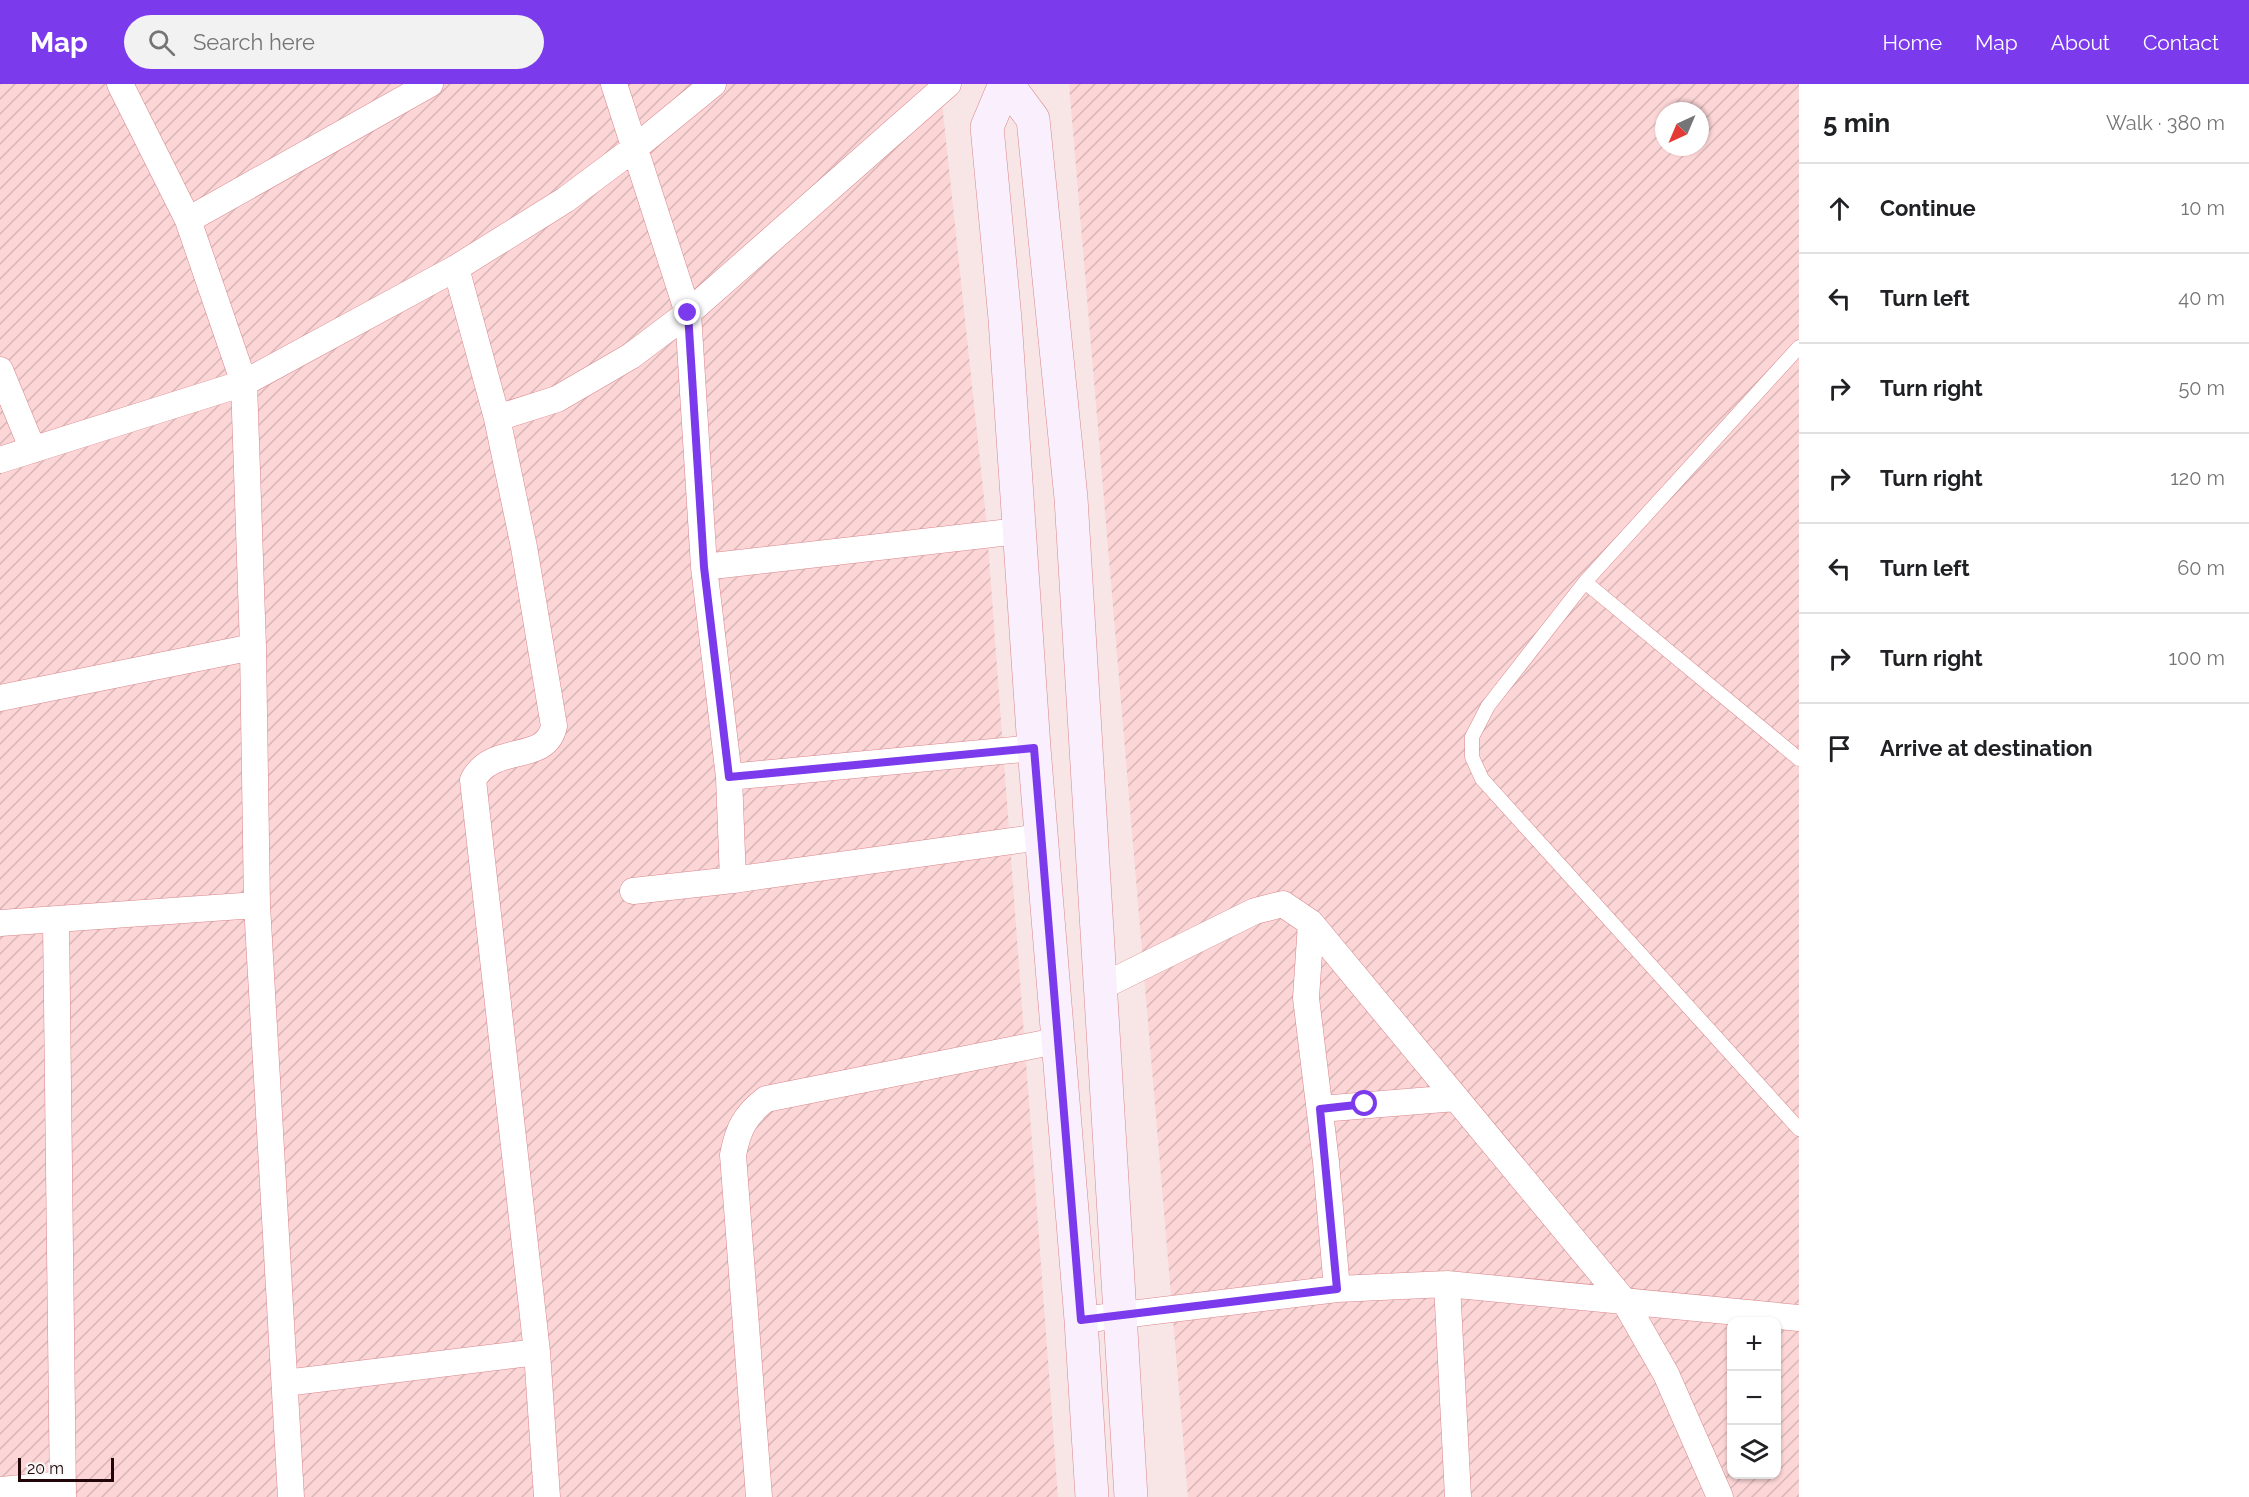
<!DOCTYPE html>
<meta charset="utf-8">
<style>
:root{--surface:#fff;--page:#f2f2f2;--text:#202124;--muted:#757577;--line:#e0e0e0;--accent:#7c3aed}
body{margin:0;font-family:Raleway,sans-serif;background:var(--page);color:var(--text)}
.controls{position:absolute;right:18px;bottom:18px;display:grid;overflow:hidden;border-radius:12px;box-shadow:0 2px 4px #0004}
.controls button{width:54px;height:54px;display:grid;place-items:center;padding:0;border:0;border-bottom:2px solid var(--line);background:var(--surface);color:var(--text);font:30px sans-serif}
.compass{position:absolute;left:1655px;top:18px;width:54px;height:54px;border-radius:50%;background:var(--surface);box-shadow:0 2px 4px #0004;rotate:224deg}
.scale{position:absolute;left:18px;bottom:15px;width:96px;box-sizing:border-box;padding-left:6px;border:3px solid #210508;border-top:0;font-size:16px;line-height:21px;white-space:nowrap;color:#210508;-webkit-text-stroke:4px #f8f8f8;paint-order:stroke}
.stop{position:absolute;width:18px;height:18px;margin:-14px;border:4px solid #7c3aed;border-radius:50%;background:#fff}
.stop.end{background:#7c3aed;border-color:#fff;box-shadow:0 2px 6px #0008}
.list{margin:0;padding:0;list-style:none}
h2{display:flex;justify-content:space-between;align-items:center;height:78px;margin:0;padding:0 24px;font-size:26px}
h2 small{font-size:20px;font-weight:400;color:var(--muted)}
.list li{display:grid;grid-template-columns:39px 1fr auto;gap:18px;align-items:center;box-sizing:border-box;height:90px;padding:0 24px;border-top:2px solid var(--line)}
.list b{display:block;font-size:22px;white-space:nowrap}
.list em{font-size:20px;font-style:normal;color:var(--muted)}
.icon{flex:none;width:33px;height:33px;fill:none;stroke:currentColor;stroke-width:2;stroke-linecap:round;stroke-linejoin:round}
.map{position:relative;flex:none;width:1799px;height:1413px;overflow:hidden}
header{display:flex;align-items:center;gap:36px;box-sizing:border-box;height:84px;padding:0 30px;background:var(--accent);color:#fff}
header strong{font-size:28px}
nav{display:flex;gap:33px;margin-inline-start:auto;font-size:21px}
.search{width:420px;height:54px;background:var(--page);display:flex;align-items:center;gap:15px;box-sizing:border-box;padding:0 21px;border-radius:33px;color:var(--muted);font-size:22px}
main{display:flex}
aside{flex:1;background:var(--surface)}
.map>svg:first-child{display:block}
.industrial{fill:url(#industrial-furrows);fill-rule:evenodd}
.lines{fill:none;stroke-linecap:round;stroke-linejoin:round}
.service-casing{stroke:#d9878c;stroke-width:15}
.minor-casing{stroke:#d9878c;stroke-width:27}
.secondary-casing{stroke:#d9878c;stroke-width:34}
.service{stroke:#fff;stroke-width:14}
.minor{stroke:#fff;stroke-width:26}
.secondary{stroke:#f9effd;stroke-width:33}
.route{stroke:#7c3aed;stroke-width:8}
</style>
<header>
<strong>Map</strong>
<div class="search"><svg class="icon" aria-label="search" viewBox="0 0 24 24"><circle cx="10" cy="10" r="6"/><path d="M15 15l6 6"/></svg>Search here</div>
<nav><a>Home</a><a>Map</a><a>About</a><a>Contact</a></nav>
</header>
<main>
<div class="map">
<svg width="1799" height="1413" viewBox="0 0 1799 1413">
<defs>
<pattern id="industrial-furrows" width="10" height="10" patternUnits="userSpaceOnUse" patternTransform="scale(1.5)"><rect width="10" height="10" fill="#fcd5d6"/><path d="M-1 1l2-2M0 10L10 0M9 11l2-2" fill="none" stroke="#d8b5b6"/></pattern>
</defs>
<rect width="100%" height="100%" fill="#f8e5e6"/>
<!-- industrial -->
<path class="industrial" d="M0,0H940L986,433L1058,1413H0Z
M1069,0H1799V1413H1188ZM1664,27H1700V63H1664ZM1732,1238H1776V1390H1732Z"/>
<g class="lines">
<defs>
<path id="service" d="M1799,263L1585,498L1488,622L1472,653V673L1482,695L1799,1045
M1585,498L1799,675"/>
<path id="minor" d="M120,0L188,136L244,299L253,563L257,821L291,1413
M614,0L688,229L704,483L729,693L733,796L1041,753
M188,136L430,0
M456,184L497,334L524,463L554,642C546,681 493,658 473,696L537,1268L547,1413
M0,286L33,366
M497,334L557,315L631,272L688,229L948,0
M0,376L244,299L456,184L565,116L636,63L713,0
M704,483L1019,447
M0,614L253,563
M729,693L1034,664
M633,807L733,796
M56,836L63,1413
M0,839L257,821
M1311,839L1306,914L1326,1078L1337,1205
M1099,904L1255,827L1283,820L1311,839L1625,1218L1666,1290L1720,1413
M1320,1025L1456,1014
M1447,1200L1458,1413
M1081,1236L1337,1205L1447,1200L1799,1234
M285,1299L537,1268
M0,1406L62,1400
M759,1413L733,1071C738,1045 745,1031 766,1015L1056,957"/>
<path id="secondary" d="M1005,0L987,43L1005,235L1034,664L1081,1236L1092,1413
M1007,0L1033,35L1071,414L1131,1413"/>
</defs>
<!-- service casing -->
<use href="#service" class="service-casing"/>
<!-- minor casing -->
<use href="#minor" class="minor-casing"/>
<!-- secondary casing -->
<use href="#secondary" class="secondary-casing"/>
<!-- service -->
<use href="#service" class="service"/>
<!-- minor -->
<use href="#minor" class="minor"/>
<!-- secondary -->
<use href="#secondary" class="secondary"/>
</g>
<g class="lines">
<!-- route -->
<path class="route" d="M688,229L704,483L729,693L1034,664L1081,1236L1337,1205L1320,1025L1365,1020"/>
</g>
</svg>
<div class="controls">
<button>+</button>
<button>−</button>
<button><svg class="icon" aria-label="layers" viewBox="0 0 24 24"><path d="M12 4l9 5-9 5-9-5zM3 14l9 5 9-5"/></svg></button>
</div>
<svg class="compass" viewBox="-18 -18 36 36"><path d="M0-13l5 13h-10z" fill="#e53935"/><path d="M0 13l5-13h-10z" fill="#757577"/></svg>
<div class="scale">20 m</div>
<div class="stop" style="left:1365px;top:1020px"></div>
<div class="stop end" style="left:688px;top:229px"></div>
</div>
<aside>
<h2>5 min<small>Walk · 380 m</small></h2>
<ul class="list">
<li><svg class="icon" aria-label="ahead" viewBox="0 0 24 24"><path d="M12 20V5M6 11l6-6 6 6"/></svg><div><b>Continue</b></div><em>10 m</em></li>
<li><svg class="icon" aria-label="left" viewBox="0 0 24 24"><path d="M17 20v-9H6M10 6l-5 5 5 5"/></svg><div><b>Turn left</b></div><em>40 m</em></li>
<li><svg class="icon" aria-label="right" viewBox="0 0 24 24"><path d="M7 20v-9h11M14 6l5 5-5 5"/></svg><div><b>Turn right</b></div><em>50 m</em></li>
<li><svg class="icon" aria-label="right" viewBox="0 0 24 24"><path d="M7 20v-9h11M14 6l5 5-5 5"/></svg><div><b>Turn right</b></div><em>120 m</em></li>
<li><svg class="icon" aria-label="left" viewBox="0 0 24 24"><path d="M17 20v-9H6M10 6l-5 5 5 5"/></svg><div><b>Turn left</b></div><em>60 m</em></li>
<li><svg class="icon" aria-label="right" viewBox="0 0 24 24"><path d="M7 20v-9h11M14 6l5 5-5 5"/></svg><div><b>Turn right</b></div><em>100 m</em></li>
<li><svg class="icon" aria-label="arrive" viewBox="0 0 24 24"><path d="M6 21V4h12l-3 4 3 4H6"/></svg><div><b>Arrive at destination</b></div></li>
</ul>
</aside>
</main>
